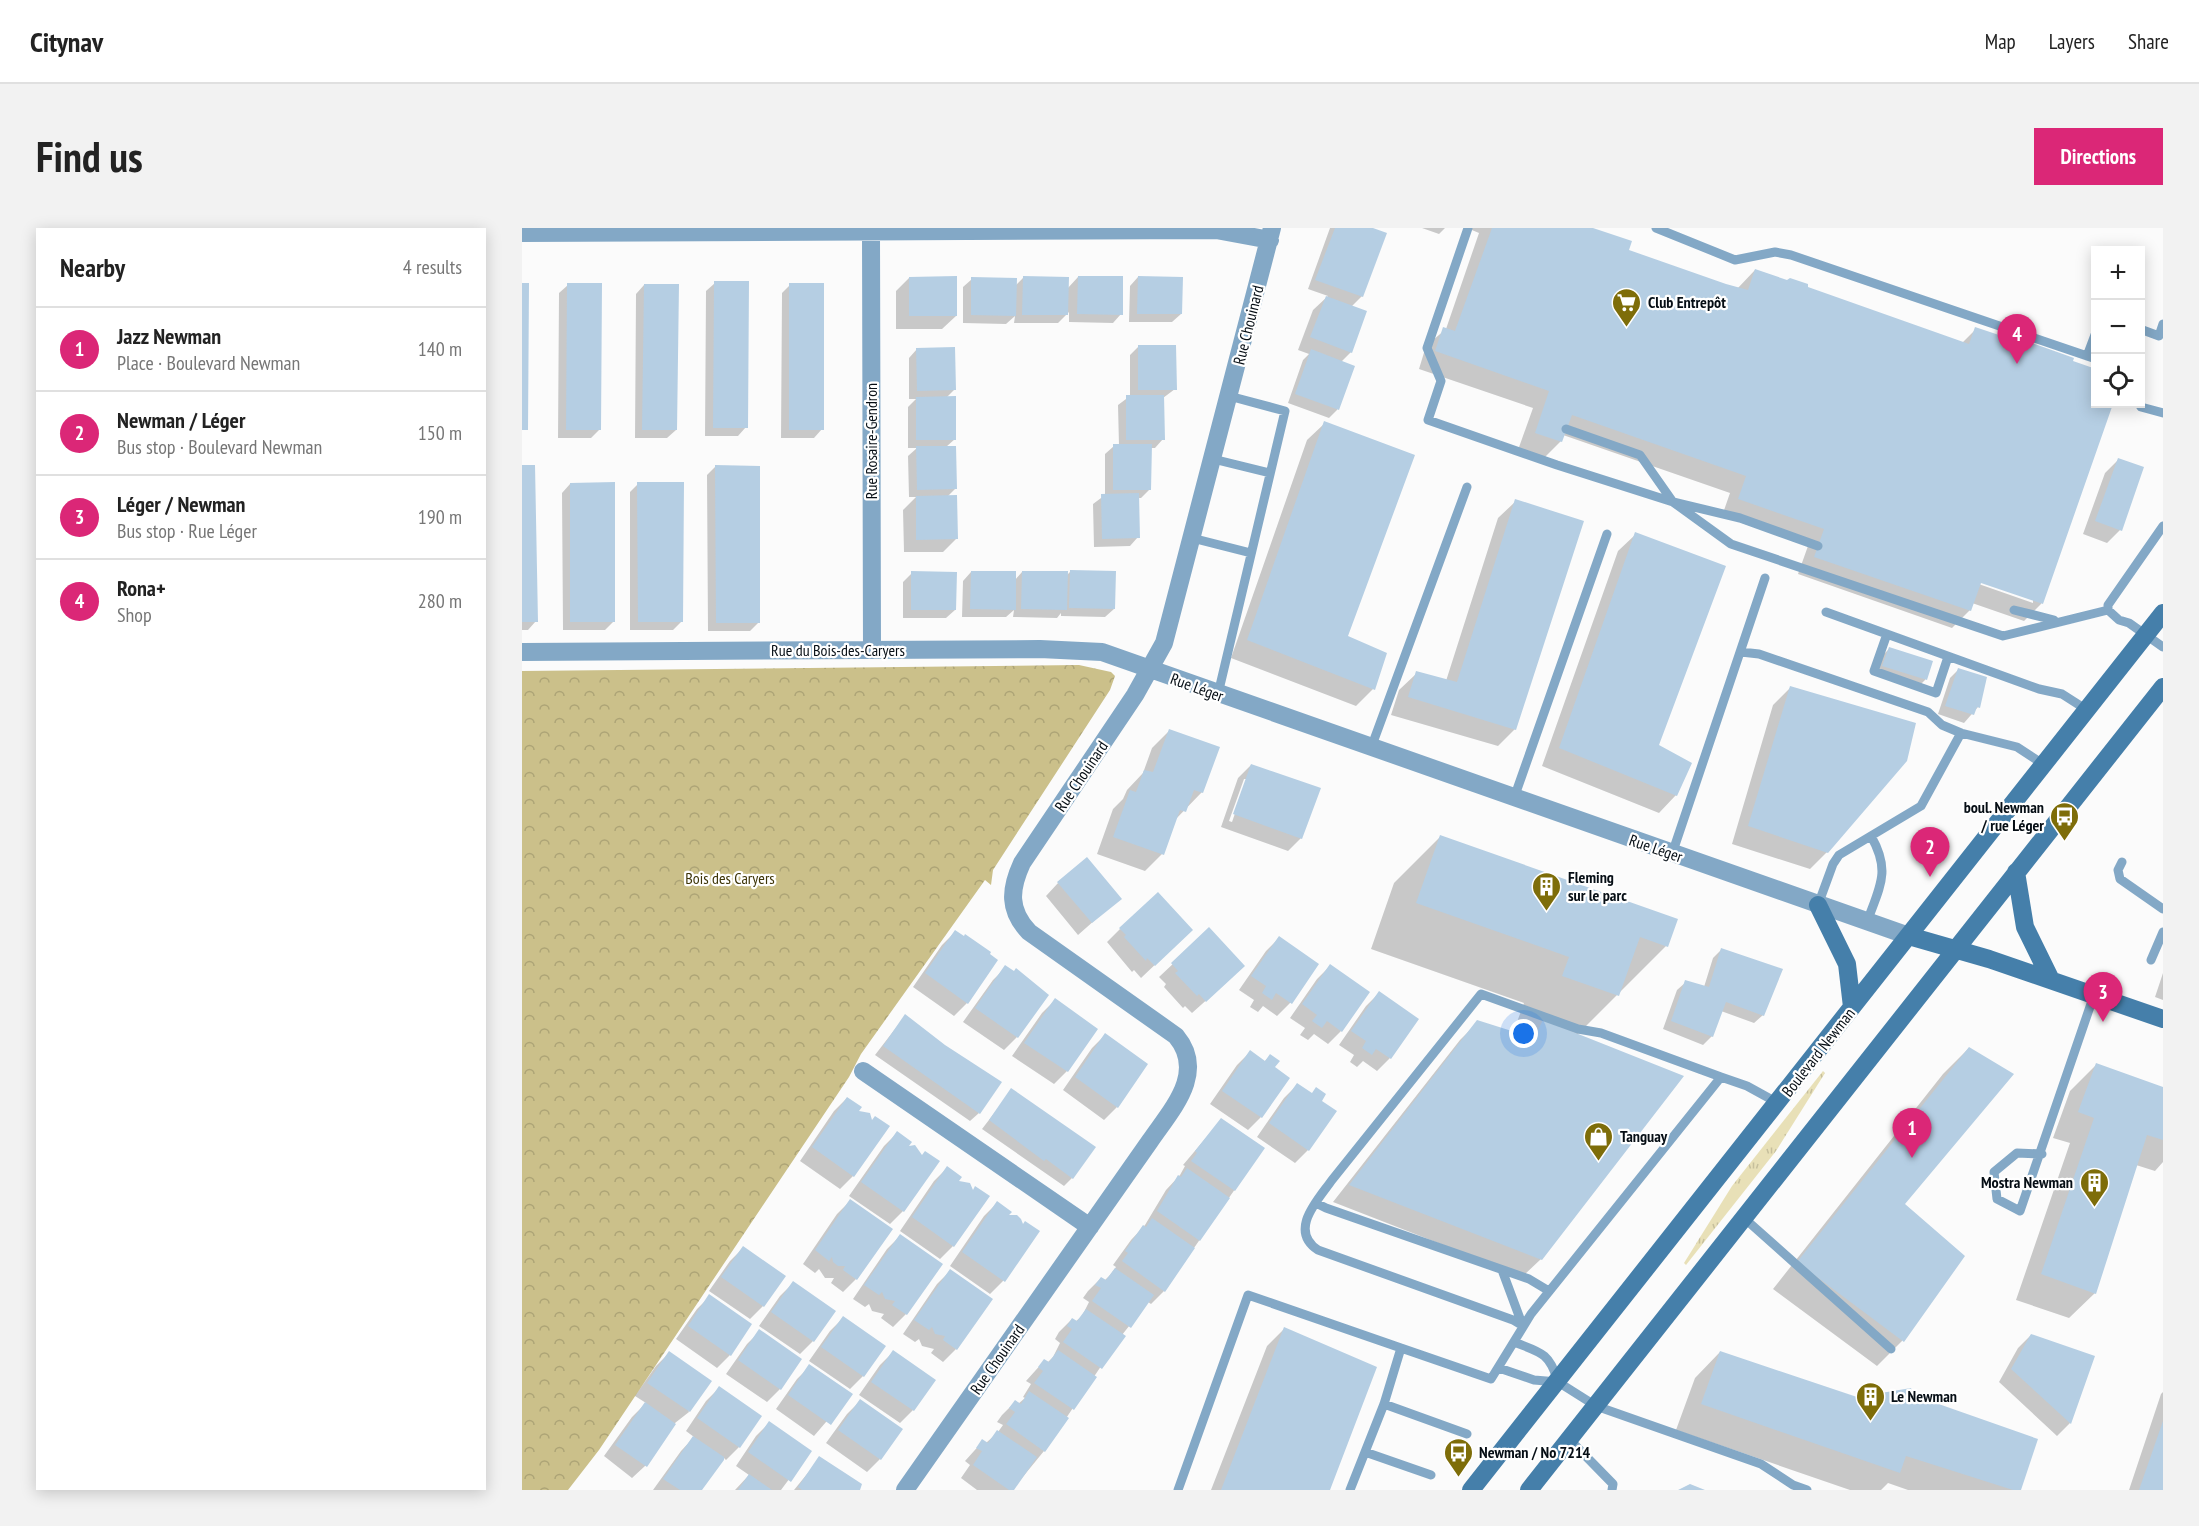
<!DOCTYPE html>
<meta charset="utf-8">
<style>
:root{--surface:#fff;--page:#f2f2f2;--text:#222;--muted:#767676;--line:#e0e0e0;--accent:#db2777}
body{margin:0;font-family:"PT Sans Narrow",sans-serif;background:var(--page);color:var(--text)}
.controls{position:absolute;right:18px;top:18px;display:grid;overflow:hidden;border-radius:0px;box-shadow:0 3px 15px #0003}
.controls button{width:54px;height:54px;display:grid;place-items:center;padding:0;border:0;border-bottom:2px solid var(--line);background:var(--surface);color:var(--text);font:30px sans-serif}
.you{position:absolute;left:1002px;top:806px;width:21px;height:21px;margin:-15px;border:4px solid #fff;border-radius:50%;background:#1a73e8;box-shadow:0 0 0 9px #1a73e833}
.badge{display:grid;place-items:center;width:39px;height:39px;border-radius:50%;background:var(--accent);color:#fff;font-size:20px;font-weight:700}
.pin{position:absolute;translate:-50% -50px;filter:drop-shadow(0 2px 3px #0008)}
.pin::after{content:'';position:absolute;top:32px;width:21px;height:18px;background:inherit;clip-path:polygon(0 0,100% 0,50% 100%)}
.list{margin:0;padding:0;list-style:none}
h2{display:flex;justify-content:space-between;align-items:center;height:78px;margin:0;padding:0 24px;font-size:26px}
h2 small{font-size:20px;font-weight:400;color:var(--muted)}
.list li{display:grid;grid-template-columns:39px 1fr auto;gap:18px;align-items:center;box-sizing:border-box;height:84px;padding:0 24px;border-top:2px solid var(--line)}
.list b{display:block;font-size:22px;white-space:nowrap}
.list p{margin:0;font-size:20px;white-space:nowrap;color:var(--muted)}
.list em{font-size:20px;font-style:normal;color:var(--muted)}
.icon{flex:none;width:33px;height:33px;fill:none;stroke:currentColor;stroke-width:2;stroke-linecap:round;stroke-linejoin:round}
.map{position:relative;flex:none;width:1641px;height:1262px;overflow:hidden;border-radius:0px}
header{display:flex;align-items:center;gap:36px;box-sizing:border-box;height:84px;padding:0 30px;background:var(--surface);border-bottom:2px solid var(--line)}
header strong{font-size:28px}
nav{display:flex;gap:33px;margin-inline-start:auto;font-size:21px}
.intro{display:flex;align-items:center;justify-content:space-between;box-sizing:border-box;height:144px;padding:0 36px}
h1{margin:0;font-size:42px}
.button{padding:15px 27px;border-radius:0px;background:var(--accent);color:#fff;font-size:21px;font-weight:700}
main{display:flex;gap:36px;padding:0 36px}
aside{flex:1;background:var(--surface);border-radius:0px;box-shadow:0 3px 15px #0003}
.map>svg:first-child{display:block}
.grass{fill:url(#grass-tufts)}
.forest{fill:url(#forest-crowns)}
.shadow{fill:#0003;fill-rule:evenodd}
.building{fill:#b5cee3}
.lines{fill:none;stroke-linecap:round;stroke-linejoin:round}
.lane{stroke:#83a8c6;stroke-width:9}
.street{stroke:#83a8c6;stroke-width:18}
.secondary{stroke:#457faa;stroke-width:18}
.labels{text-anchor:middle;stroke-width:4.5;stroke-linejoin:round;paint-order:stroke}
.poi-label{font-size:16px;font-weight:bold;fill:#060e15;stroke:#fff;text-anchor:start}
.street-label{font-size:16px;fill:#060e15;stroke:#fff}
.park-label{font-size:16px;fill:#3e3508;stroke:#fff}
</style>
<header>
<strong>Citynav</strong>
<nav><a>Map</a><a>Layers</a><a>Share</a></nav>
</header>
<div class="intro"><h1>Find us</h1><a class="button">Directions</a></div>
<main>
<aside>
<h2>Nearby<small>4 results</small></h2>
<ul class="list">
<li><span class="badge">1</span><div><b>Jazz Newman</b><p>Place · Boulevard Newman</p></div><em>140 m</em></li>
<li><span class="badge">2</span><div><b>Newman / Léger</b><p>Bus stop · Boulevard Newman</p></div><em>150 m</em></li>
<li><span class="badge">3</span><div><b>Léger / Newman</b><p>Bus stop · Rue Léger</p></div><em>190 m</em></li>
<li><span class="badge">4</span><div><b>Rona+</b><p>Shop</p></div><em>280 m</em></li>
</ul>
</aside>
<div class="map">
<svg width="1641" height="1262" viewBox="0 0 1641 1262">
<defs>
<pattern id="grass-tufts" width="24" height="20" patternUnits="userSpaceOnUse" patternTransform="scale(1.5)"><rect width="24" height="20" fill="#e8e0b7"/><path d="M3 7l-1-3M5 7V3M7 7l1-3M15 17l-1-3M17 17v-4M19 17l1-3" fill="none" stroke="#c6bf9c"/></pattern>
<pattern id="forest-crowns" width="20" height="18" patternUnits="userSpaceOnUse" patternTransform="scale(1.5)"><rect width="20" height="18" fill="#cbc08a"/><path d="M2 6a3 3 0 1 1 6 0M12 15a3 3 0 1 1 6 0" fill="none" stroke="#ada476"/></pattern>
</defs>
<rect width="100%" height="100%" fill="#fbfbfb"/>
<!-- grass -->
<path class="grass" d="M1301,843L1303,845L1254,923L1164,1037L1162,1035L1210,958Z"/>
<!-- forest -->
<path class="forest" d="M557,437L589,444L593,448L588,462L471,642L469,657L463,652L339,826L327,849L77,1222L46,1262H0V443Z"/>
<!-- shadow -->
<path class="shadow" d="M808,0H847L840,68L829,79V124L819,134L831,138L815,182L807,190L766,175L781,132L787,126L776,122L791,82L806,68L786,61Z
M900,0H923L917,6Z
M945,0H1067L1105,23L1215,61L1233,42L1440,115L1454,101L1549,134L1574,176H1589L1519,376L1502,393L1450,375L1448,382L1430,400L1276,346L1286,318L1200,288L1208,265L1041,207L1039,213L1021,231L996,222L1011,180L897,141L904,118L924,101L957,5ZM1452,351L1511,372V375L1451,354Z
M556,49L599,86L591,95L547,94V84L536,95H492L493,88L484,96L441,95V59L450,51L493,58L501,50L545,61Z
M616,49L659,86L650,94H607L608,58Z
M387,50L434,88L420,101H374V63Z
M193,55L224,199L216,208H183L184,63Z
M46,57L78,201L69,210H36L37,65Z
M122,57L154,202L145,210H113L114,66Z
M268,57L300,201L292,210H259L260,65Z
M617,118L653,161L641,170V211L633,220H628V261L619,270H615L616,309L608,318L572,319L571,276L583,267V226L592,218H597L596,177L608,168V127Z
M395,121L432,162L424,170L433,211L424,219L433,261L425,269L434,311L421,324H382L381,282L394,269H387L386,228L395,220H386V179L394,171H387V130Z
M803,195L824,409L851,461L834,478L709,430L785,212Z
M1596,232L1598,302L1585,315L1561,306L1583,245Z
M0,239L14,393L6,402H0Z
M193,239L237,394L228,403H186L185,247Z
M48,256L92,393L83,402H41L40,265Z
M116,256L160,393L151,402H108V264Z
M994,273L993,501L976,518L869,487L877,462L895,445L924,453L976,290Z
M1114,306L1136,518L1154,567L1137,585L1020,538L1096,323Z
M449,344L493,352L500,344L544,348L548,344L592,381L583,389L539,388V385L535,390L491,389L492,382L484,389H440L441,353Z
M390,345L433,382L424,390H381V354Z
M1367,421L1409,434L1403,452L1395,460L1353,447L1359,429Z
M1436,442L1456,479L1442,495L1416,486L1428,450Z
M1269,459L1305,624L1288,641L1210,616L1251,477Z
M647,503L680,564L652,593L640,626L623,643L575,626L591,581L601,571L605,562L621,545L630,520Z
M729,537L779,610L766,623L699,599L716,550ZM722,551H725L710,594L707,593Z
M918,609L1154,692L1144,718L1055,807L1019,1031L1001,1048L811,974L938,812L956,794L1005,810L1014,801L995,794L1002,775L849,721L872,655Z
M536,655L598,670L556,707L524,668Z
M598,701L656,715L619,750L612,742L610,744L585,714Z
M687,702L708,751L670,785L663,778L661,780L642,759L644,756L637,749Z
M433,704L465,727L445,775L432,788L391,759L420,717Z
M757,710L795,736L768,775L755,788L741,778L736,784L728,779L732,772L717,762L744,723Z
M1199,722L1241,787L1232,795L1199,783L1190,808L1181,817L1141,801L1155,762L1164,754L1182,759L1191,730Z
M808,738L819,803L806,816L792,806L786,812L778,807L783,800L768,790L795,751Z
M484,739L495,809L482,822L441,794L471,752Z
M1641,745V772L1633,769Z
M857,765L868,830L855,843L841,833L835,839L828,834L832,827L817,817L844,778Z
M533,772L545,843L532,856L490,828L520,785Z
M383,788L457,885L448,893L353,827Z
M583,807L595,879L582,892L541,862L570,820Z
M1447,820L1381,976L1380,1113L1355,1138L1251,1061L1421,846Z
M728,824L742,834L748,828L751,840L766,851L739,889L726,902L688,876L715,837Z
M1574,837L1641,860V934L1633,943L1614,937L1573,1065L1547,1090L1494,1072L1548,915L1531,910L1548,863Z
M775,857L798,873L786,922L773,935L735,909L762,870Z
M490,862L550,950L542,958L460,901Z
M325,870L335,884L349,894L331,948L318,961L278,933L312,883Z
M699,892L741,921L642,1063L629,1076L626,1074L600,1107L522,1223L490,1262H455L439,1250L448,1237L443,1233L461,1213L464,1215L476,1204L481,1197L475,1194L480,1187L493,1174L496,1176L503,1170L501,1169L509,1156L504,1153L522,1133L525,1135L531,1129L538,1115L533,1111L537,1104L550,1091L553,1094L560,1088L567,1074L561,1070L566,1063L579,1050L582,1053L588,1047L594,1039L591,1037L609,1012L623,997L644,962L658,947L663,938L661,937Z
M375,905L384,919L400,928L381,983L368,996L327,968L362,918Z
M425,940L435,954L431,1018L418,1031L378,1003L412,953Z
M328,973L334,1051L321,1064L309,1055L312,1050H303L297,1041L293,1045L281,1036L315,986Z
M475,975L484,989L481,1053L468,1066L428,1038L462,988Z
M378,1008L384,1086L371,1099L359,1090L362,1086L350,1083L347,1076L343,1079L331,1071L365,1021Z
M221,1020L241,1078L228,1091L187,1063L208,1033Z
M428,1043L434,1121L421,1134L409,1125L412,1121L400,1118L397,1111L393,1114L381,1106L415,1056Z
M271,1055L291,1113L278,1126L237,1098L258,1068Z
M188,1068L208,1127L195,1140L154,1111L175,1081Z
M321,1090L341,1148L328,1161L287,1133L308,1103Z
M762,1101L806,1262H689L745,1118Z
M238,1103L278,1131L258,1161L245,1174L204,1146L225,1116Z
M1509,1107L1571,1129L1548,1195L1535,1208L1477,1154L1496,1120Z
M371,1124L391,1182L378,1195L337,1167L358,1137Z
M1198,1124L1335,1171L1390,1168L1498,1262H1386L1366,1255L1359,1262H1328L1154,1202L1173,1150Z
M147,1125L167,1184L153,1195L123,1238L110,1250L82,1228L110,1189L124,1175L113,1168L134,1138Z
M288,1138L328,1166L292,1208L254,1181L275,1151Z
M197,1160L217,1219L204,1232L201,1229L178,1262H131L159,1223L172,1209L164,1203L184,1173Z
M1641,1164V1262H1607L1639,1166Z
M338,1173L358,1231L345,1244L304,1215L325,1186Z
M247,1195L288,1223L259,1262H213L227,1247L214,1238L234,1208Z
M298,1230L336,1262H272Z"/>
<!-- building -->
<path class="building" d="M813,0H851L865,5L841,69L793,52Z
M970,0H1071L1110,13L1107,22L1204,56L1226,62L1233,41L1265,52L1268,50L1286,56V59L1447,116L1453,99L1489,111L1490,108L1552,130L1551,133L1574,141V176H1591L1521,376L1459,355L1449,383L1292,329L1302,301L1216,271L1224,248L1050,187L1040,214L1013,205L1027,163L913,123L921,99L933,103Z
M435,48V88H387V49Z
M501,48L547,49L546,87H500Z
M556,48H601V87L555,86Z
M616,48L661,49L660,86H615Z
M449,49L495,50L494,88L449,87Z
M192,53H227L226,200H191Z
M0,55H7L6,202H0Z
M45,55H80L79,202H44Z
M267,55H302V202H267Z
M122,56H157L155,202H120Z
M804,68L845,83L830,125L788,109Z
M616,117H654L655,162H616Z
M433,119L434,162L395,163L394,120Z
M789,121L833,138L817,182L773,166Z
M604,167H642L643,212H604Z
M434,168V212H394V169Z
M802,193L893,227L826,408L865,425L853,462L725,412Z
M591,216H630L629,262H591Z
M394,218H434L435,261L395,262Z
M1596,230L1622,239L1600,303L1573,293Z
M0,237H13L16,394H0Z
M193,237L238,238V395H194Z
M93,254V394H48V255Z
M115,254H162L161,394H116Z
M617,265L618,310L580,311L579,266Z
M435,267L436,311L394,312V268Z
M993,271L1062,293L994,502L886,469L894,443L935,454Z
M1113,304L1204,338L1137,517L1170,535L1155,568L1037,520Z
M548,342L594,343L593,381L547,380Z
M389,343L435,344L434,382H389Z
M449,343H494V382L448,381Z
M500,343H546L545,382L499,381Z
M1367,419L1411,433L1405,452L1360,438Z
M1436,440L1465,449L1458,480L1455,479L1452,487L1423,478Z
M1268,458L1394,495L1385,533L1306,625L1226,598Z
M647,501L698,519L681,565L672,562L664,584L658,582L642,627L591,609L608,562L614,564L622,542L631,544Z
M729,536L799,560L780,611L711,586Z
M918,607L1156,691L1146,719L1118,709L1097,768L1040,748L1047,729L894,675Z
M565,629L600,671L570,695L535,654Z
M636,664L671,702L633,738L625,730L624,733L602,709L604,707L597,700Z
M687,699L723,738L684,774L677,766L675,768L653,745L656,743L649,735Z
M433,702L442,708L443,706L469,724L468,726L476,732L446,776L403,745Z
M757,708L797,736L770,776L754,765L750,772L740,765L744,758L729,748Z
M1199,720L1261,741L1242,788L1204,774L1191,809L1149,793L1163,752L1187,759Z
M808,736L848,764L820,804L805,793L800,800L790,793L795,787L780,776Z
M483,737L492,743L494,740L527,767L496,810L453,780Z
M857,763L897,791L869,831L854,821L850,827L840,820L844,813L829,803Z
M533,770L576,801L546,844L502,815Z
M383,786L423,817L480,854L458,886L361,818Z
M955,792L1012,810L1021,792L1162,848L1020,1032L827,957Z
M583,805L626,836L596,880L553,849Z
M1447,819L1492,846L1383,976L1443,1028L1382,1114L1275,1034Z
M728,822L743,833L748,826L758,833L753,839L768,850L740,890L700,863Z
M1574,835L1641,859V912L1625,907L1574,1066L1519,1046L1572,890L1556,884Z
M775,855L790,865L794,859L804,866L800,873L815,883L787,923L747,895Z
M489,860L574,919L551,951L524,931L522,933L467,892Z
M325,869L340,879L337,883L348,885L350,892L353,888L368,898L332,949L290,919Z
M699,890L743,920L713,963L669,933L675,925L673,923Z
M375,903L390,914L387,918L393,917L400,927L403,923L418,933L382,984L339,954Z
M425,938L440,949L437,953L448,955L451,962L453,958L468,968L432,1019L390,989Z
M665,940L708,970L678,1013L635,983L656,947L659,949Z
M328,971L371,1001L335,1052L321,1042L323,1038H316L311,1034L310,1029L307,1033L293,1022Z
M475,973L490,984L487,987H495L499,991L501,996L503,993L518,1003L483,1054L440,1024Z
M630,990L673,1020L643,1064L600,1033L606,1025L603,1023L621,997L624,999Z
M378,1006L421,1036L385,1087L370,1077L373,1073L363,1071L360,1064L357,1067L342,1057Z
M221,1018L264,1048L242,1079L199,1049Z
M593,1040L632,1067L609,1100L570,1073L579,1060L573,1057L579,1049L584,1052Z
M428,1041L471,1071L435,1122L421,1112L423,1108L413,1106L410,1099L407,1102L392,1092Z
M271,1053L314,1083L292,1114L249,1084Z
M187,1066L230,1096L209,1128L166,1098Z
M564,1081L604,1108L580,1141L541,1114L550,1101L545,1098L550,1090L555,1093Z
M321,1088L364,1118L342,1149L299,1119Z
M762,1099L855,1139L808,1262H699Z
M237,1101L280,1131L259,1162L216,1132Z
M1509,1106L1573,1128L1549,1196L1489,1141Z
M371,1122L414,1152L392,1183L349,1154Z
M536,1122L575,1149L552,1182L512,1155L521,1143L516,1139L522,1131L527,1134Z
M147,1123L190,1153L168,1184L125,1155Z
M1198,1123L1335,1169L1389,1160L1391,1167L1516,1211L1499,1262H1491L1384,1228L1378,1245L1179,1176Z
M287,1136L331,1166L309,1197L266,1167Z
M197,1158L240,1188L218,1220L175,1190Z
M507,1163L547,1190L523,1224L484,1196L493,1184L487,1180L493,1172L499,1176Z
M338,1171L381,1201L359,1232L316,1202Z
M123,1174L154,1196L125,1239L93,1217Z
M247,1193L290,1223L269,1254L226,1224Z
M1641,1193V1262H1617Z
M475,1202L515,1229L492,1262H487L451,1237L460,1223L454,1220L460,1211L466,1215Z
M171,1208L202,1229V1232L180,1262H158L141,1251Z
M297,1228L340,1256L338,1262H280L276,1259Z
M227,1246L250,1262H216Z
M1168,1256L1183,1262H1156Z"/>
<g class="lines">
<!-- lane -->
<path class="lane" d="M946,0L905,120L919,153L906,192L1035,237L1151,274L1218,290L1296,318
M1134,0L1213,32L1253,24L1269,27L1574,131
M1618,101L1637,108L1641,96
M1565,128L1574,104
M1617,176L1619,179L1641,185
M1044,201L1118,227L1151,274L1209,316L1481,408L1586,382
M691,231L748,245
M1641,298L1586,377V382L1597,392L1607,395L1641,419
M670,310L729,325
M1492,382L1532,392
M1304,384L1517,461L1540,466L1565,482
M1365,406L1352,443L1414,465L1426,429
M1219,424L1237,426L1406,484L1420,497L1439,505
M696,466L763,183L707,168
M849,520L945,259
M992,570L1085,306
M1150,626L1243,350
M1600,634L1596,642L1598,651L1641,681
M1296,677L1311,636L1317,627L1399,578L1439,505L1495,519L1521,536
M1345,694C1358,658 1369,643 1349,608
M1629,732L1641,704
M1520,926L1495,925L1472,944L1475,971L1498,983L1572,767
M794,975L804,980L1007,1051L1027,1063
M1222,990L1369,1121
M980,1042L1000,1096
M1001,1098L991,1092L796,1022C766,1002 796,972 810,952L959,766L1056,801L1079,805L1199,849
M992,1114C1017,1124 1027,1124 1035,1151
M977,1140L1012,1152L1036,1154L1074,1178L1239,1236L1271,1257L1285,1262
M862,1176L945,1206
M1047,1211L1091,1256L1090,1262
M843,1224L909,1247
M656,1262L726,1067L879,1120
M828,1262L862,1176L879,1120L969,1151L1009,1086L1199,849L1225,858L1256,875"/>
<!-- street -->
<path class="street" d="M349,4L350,422
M0,5L694,2L748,12
M0,424L518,421L580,424L1387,708
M341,843L568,999
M383,1262L628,913C649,882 685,845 654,808L507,704C486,682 488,661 500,635L613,467L642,415L750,0"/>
<!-- secondary -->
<path class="secondary" d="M1494,644L1503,699L1529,752
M1296,677L1325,736L1330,779
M1387,708L1467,731L1641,791
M949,1262L1641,385
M1007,1262L1641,459"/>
</g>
<!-- icons -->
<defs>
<symbol id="supermarket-pin" viewBox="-11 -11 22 30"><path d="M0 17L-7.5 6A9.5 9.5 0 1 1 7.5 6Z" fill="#7e6d09" stroke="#fff"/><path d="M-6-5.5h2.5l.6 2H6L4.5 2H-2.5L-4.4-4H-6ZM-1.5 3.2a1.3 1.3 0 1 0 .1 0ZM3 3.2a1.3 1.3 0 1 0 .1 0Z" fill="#fff"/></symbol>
<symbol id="bus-pin" viewBox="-11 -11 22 30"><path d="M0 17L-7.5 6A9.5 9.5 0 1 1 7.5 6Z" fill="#7e6d09" stroke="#fff"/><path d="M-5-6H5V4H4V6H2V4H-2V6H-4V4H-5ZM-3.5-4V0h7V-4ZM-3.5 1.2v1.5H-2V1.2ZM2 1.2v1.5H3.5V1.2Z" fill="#fff"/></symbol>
<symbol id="building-pin" viewBox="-11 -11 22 30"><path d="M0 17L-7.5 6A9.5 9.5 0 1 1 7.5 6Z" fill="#7e6d09" stroke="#fff"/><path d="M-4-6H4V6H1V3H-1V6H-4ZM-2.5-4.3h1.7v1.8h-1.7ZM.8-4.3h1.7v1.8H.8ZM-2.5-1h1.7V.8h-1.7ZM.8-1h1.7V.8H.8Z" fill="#fff"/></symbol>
<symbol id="shop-pin" viewBox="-11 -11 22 30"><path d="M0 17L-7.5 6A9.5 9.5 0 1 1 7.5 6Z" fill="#7e6d09" stroke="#fff"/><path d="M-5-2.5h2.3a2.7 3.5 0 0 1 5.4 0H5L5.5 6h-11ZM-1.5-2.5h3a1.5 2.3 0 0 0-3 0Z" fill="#fff"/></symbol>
</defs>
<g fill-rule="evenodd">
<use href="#supermarket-pin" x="1088" y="58" width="33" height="45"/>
<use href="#bus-pin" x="1526" y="572" width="33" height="45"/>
<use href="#building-pin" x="1008" y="642" width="33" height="45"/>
<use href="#shop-pin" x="1060" y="892" width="33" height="45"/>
<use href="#building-pin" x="1556" y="938" width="33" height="45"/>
<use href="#building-pin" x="1332" y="1152" width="33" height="45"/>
<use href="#bus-pin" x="920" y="1208" width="33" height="45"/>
</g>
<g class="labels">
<!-- poi labels -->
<g class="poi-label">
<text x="1126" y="80">Club Entrepôt</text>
<text x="1522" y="585" text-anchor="end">boul. Newman<tspan x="1522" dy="18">/ rue Léger</tspan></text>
<text x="1046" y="655">Fleming<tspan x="1046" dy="18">sur le parc</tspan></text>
<text x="1098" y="914">Tanguay</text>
<text x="1551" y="960" text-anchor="end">Mostra Newman</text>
<text x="1369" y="1174">Le Newman</text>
<text x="957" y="1230">Newman / No 7214</text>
</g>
<!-- street labels -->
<g class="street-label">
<text transform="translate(726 97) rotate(-76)" y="6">Rue Chouinard</text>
<text transform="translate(349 213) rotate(-90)" y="6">Rue Rosaire-Gendron</text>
<text x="316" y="428">Rue du Bois-des-Caryers</text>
<text transform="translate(675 459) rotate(20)" y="6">Rue Léger</text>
<text transform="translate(559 548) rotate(-56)" y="6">Rue Chouinard</text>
<text transform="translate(1134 620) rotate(19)" y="6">Rue Léger</text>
<text transform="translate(1296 824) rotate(-52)" y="6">Boulevard Newman</text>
<text transform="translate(475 1131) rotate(-55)" y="6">Rue Chouinard</text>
</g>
<!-- park labels -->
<g class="park-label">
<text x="208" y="656">Bois des Caryers</text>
</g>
</g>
</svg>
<div class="controls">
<button>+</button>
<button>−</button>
<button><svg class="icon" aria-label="locate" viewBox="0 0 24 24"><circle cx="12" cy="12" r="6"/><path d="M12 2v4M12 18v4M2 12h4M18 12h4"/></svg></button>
</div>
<div class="you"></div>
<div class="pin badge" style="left:1390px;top:930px">1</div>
<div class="pin badge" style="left:1408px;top:649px">2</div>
<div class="pin badge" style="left:1581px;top:794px">3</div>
<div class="pin badge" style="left:1495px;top:136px">4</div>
</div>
</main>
